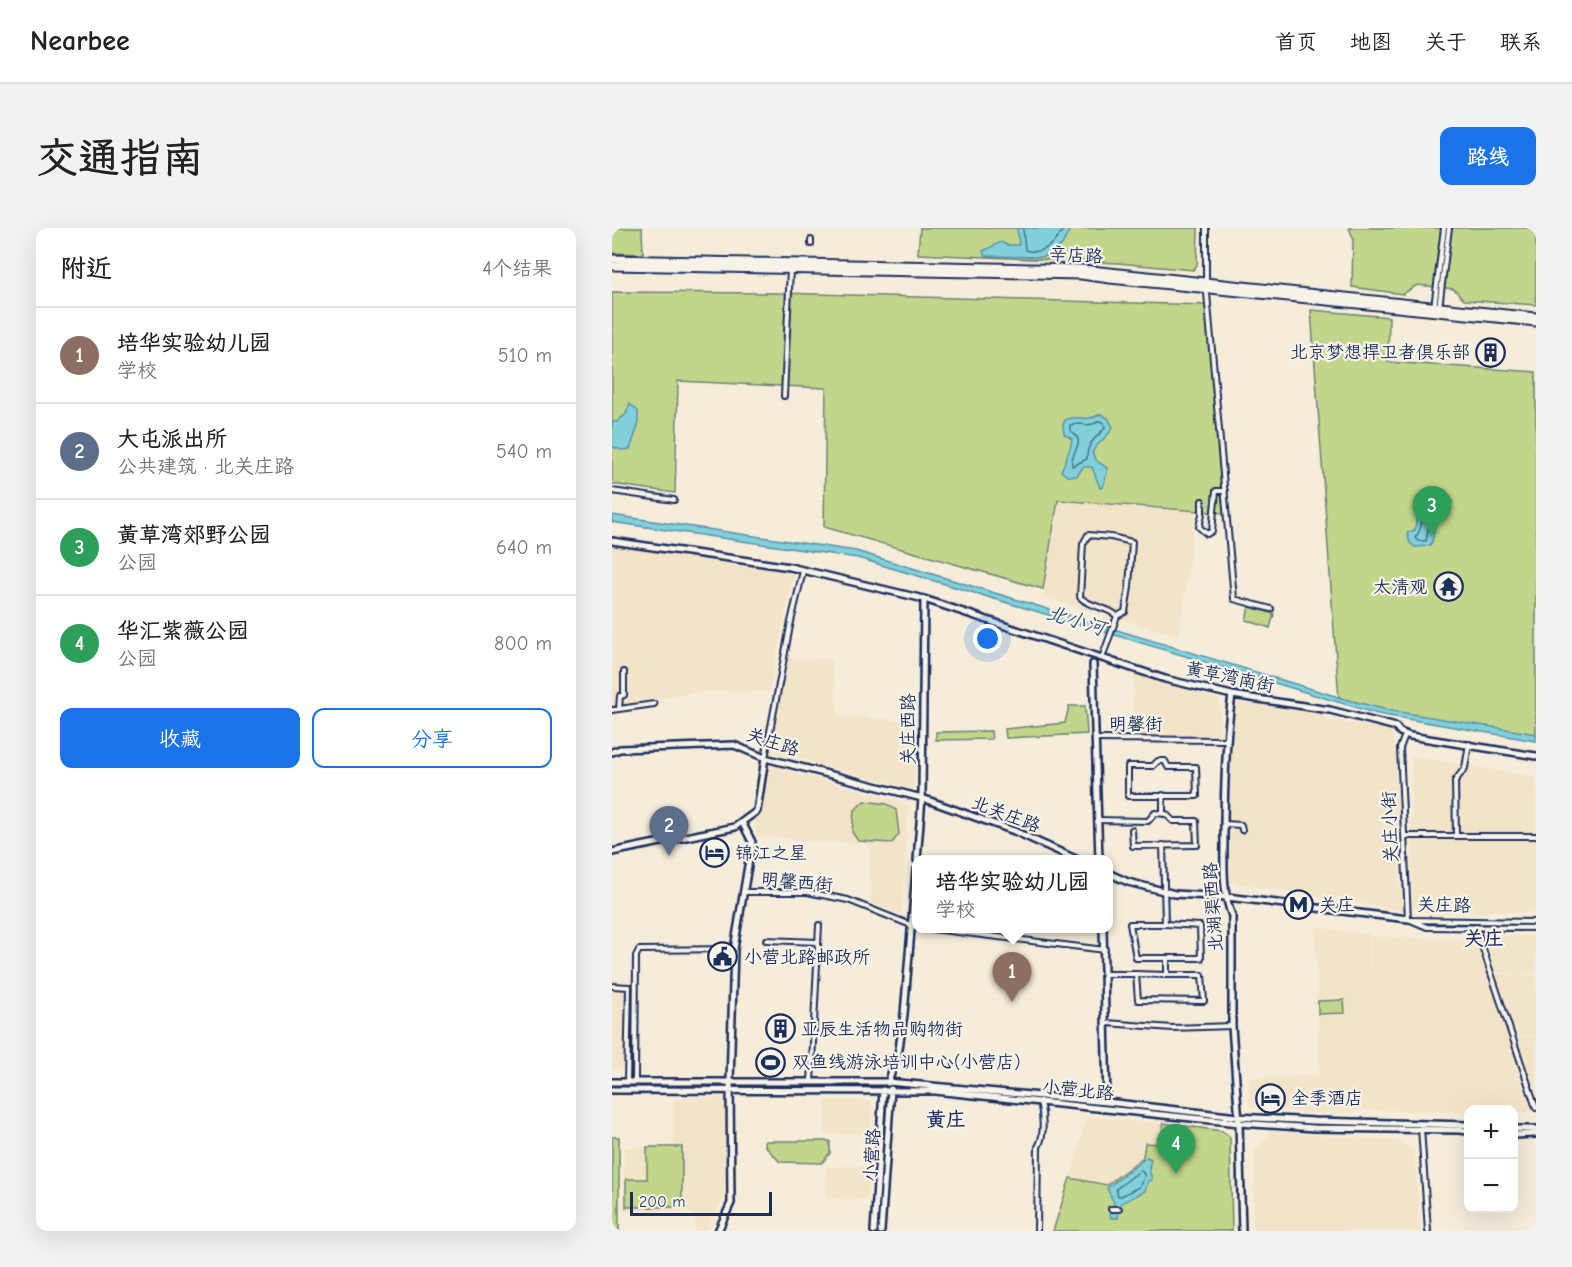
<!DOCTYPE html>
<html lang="zh">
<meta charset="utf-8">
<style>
:root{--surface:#fff;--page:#f2f2f2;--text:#222;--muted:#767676;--line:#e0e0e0;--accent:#1a73e8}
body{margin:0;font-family:"Comic Neue","LXGW WenKai TC",sans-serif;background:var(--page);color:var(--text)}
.controls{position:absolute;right:18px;bottom:18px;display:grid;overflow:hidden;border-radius:12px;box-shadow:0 6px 24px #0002}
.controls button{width:54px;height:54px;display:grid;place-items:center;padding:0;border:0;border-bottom:2px solid var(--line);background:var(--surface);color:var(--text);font:30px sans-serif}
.scale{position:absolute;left:18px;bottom:15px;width:142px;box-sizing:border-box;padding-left:6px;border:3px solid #1b2f5e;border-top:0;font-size:16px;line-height:21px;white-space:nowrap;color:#1b2f5e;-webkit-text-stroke:4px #f7f3e8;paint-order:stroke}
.you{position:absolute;left:376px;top:411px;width:21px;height:21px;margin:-15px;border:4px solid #fff;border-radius:50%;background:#1a73e8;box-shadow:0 0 0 9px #1a73e833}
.badge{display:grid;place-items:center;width:39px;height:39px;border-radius:50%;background:var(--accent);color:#fff;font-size:20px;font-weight:700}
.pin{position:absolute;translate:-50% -50px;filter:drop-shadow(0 2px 3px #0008)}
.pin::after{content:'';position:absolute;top:32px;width:21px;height:18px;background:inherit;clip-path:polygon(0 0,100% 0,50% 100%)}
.popup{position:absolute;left:300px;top:627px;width:201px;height:78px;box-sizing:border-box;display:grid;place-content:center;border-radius:12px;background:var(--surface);filter:drop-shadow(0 2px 4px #0005);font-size:20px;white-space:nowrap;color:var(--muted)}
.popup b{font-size:22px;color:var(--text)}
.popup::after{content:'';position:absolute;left:50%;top:100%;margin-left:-12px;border:12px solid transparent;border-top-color:var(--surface)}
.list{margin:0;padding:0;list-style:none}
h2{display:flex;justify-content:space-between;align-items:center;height:78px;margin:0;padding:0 24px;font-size:26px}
h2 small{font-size:20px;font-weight:400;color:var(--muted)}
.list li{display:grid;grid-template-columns:39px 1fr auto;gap:18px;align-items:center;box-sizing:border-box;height:96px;padding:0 24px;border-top:2px solid var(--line)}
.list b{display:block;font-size:22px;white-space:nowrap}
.list p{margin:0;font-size:20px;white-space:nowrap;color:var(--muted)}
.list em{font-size:20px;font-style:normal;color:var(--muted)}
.actions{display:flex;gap:12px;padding:18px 24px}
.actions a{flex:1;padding:14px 0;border:2px solid var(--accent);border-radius:12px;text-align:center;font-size:21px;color:var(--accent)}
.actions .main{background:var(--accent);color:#fff}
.map{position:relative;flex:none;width:924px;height:1003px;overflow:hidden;border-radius:12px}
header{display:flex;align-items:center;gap:36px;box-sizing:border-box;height:84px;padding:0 30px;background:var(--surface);border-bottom:2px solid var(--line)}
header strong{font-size:28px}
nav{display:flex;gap:33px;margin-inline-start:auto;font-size:21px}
.intro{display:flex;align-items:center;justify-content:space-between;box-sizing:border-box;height:144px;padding:0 36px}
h1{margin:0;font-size:42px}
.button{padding:15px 27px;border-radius:12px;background:var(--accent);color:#fff;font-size:21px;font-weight:700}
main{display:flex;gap:36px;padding:0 36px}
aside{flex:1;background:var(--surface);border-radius:12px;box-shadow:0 6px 24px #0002}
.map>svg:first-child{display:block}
.built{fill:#f3e4c9}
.green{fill:#c2d68b;stroke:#6e8274;stroke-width:1.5}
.water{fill:#81d1db;stroke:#5890a9;stroke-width:1.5}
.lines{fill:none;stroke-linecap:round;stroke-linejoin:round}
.shore{stroke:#447090;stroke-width:1.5}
.minor-casing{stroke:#1b2f5e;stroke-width:8}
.tertiary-casing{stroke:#1b2f5e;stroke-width:10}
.primary-casing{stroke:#1b2f5e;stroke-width:11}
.minor{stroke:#f7f3e8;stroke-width:4}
.tertiary{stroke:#f7f3e8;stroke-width:5}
.primary{stroke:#f7f3e8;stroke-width:7}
.labels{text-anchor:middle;stroke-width:4.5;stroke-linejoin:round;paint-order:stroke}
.street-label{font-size:18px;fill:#1b2f5e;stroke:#f7f3e8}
.poi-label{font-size:18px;fill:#1b2f5e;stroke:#f7f3e8;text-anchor:start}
.water-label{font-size:20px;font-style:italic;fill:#34587d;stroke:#f7f3e8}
.neighbourhood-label{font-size:20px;font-weight:bold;fill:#1b2f5e;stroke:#f7f3e8}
</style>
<header>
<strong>Nearbee</strong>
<nav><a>首页</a><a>地图</a><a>关于</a><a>联系</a></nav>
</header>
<div class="intro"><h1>交通指南</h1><a class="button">路线</a></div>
<main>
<aside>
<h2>附近<small>4个结果</small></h2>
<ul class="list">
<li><span class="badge" style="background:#8d6e63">1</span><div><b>培华实验幼儿园</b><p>学校</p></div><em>510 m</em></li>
<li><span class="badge" style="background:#5c6f8a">2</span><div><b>大屯派出所</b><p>公共建筑 · 北关庄路</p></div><em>540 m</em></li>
<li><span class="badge" style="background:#2e9e5b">3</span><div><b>黄草湾郊野公园</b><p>公园</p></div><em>640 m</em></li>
<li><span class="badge" style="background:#2e9e5b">4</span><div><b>华汇紫薇公园</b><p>公园</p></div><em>800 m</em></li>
</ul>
<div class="actions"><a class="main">收藏</a><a>分享</a></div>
</aside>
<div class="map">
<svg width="924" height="1003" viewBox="0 0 924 1003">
<rect width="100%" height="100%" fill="#f5ecda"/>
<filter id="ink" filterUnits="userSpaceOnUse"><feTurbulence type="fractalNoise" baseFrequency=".0167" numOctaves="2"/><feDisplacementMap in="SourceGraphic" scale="12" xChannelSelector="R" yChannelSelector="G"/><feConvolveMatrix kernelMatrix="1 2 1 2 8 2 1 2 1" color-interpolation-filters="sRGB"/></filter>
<g filter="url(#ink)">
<!-- built -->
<path class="built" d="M446,273L584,284L567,408L430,369Z
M0,317L182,345L157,464L114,463L79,465L0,478Z
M173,430L219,431L227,488L303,493L302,561L158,523Z
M522,446L608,472V507L520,508Z
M619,474L713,485L714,492L779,501L784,523L788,661L793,683L617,654Z
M799,528L924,549V685L882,683L866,685L810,684L800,677Z
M156,537L288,573L297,580L289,685L259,676L257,616L210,614L144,608V588L149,575Z
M704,699L757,706L759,770L758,708L864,712L919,882L916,884H902V882H856V884L747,882L745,866V883L707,885L638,879L637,850L707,847Z
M872,707L924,708V746L884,745Z
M884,746L924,747V808L905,807Z
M0,752H16L17,840L0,841Z
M905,808L924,809V863Z
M114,870L112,971L93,1003H83V989L75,983H12V919L62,918V871Z
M213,872H255L260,876L258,906H213Z
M475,889L551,895L549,916L494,957L458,950Z
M659,904L786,912L802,924L809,1003H641L642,923Z
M257,938L255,972L214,971V939Z"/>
<!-- green -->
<path class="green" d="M0,0H30L31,26L0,25Z
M308,0H586L585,37L581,42L505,35L306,26Z
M737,0H924V77L852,72L842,61L825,59L805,57L791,66L740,59L741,10Z
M0,64L168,65L595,77L612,285L446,272L431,361L212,299L214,160L66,153L63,265L0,256Z
M699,82L777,89L776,134L924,144V507L760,482L727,472Z
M637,379L662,386L658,400L634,392Z
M457,478H473L475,506L394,510L393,501L453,495Z
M379,503L380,511L324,512V504Z
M252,573L275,576L284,582L287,606L280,615L246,613L240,604L242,583Z
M732,772L733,785L706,786V773Z
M551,895L610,903L618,909L620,1003H441L458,950L495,957L531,929L533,915L549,916Z
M0,909H7V1003H0Z
M153,913H218V925L210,935L168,934L153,918Z
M35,919H70V979H14V951H35Z"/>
<!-- water -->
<path class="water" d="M405,0H462L458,1L450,17L432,29L373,28L371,23L389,14L395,17H407Z
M18,176L26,183V198L18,221L10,222L0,219V194H5L14,186Z
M489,186L496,190L501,199C496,210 485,214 480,225L485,233L495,240V245L491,259L488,260L480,239H471L465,248H455L449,243C453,234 459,220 460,211L452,206L451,197L453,192C467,185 471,196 489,186Z
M817,260L833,262L841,273L833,287L824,293L820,314L817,318L803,319L798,315L795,305L803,302C805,289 804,266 817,260Z
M0,287L244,323L733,471L775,482L924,506V513L766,486L246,330L0,294Z
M535,929L539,931L537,940L540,952L536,953L533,963L508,976L506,990H499L498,986L502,975L495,960Z"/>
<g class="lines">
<!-- shore -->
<path class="shore" d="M411,0L413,22C432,27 443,16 452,0
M488,193L492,195L493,200C484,210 474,216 475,231L460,238C457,223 477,215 458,202V197C469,193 474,201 488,193Z
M819,267L830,268L833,274L829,283L818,290L814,313H806L803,310C814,299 807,275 819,267Z
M529,942L533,948L527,959L509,968H506L504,961Z"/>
<defs>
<path id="minor" d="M594,0V54L622,371L659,381
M199,16V12
M822,80L832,0
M827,80L837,0
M172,168L178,41
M0,263L62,272
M590,273V286L587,299L595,306L600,303L604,263H613
M490,430L505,388L513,384L517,359L520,314L499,309L476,307L471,316L468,369C478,380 495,378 505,388
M7,481L8,468L12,467V444
M0,482L42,476
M793,507L788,520L796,691
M483,511L614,512
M153,530L178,398L191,343
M546,533H553L556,539H584L585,568H516V538H541Z
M551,586V567
M485,592L536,593L543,585L554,586L561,593H584L585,617L521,618L520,602
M612,596L629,597L630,602
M844,607L843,553L853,540L857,516
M792,608H924
M551,617L553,696H518L524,730H589L588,698L553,696
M132,664H195L236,672L304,699
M796,691L815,699L924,700
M799,692L924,694
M312,700L493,722
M864,700L924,880
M154,712L206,714
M555,730V747L524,746L526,772L592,773L590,747H555
M493,746H524
M0,758L17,759L15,854
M495,795L560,800L620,798
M23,854L24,728L27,722L122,721
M199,854L207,697
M809,900L816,1003
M499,981H507
M425,1003L426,919C433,908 431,886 428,873"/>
<path id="tertiary" d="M0,313L178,339L312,371L553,451L620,467L718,482L784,499L788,504L798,508L924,528
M481,436L487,632
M620,467C613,515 612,562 612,610C612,636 610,664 620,688V798L627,895L630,1003
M0,524L8,521L122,517L153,530L310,570L402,603L466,632
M0,624L123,599L145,583L153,530
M305,632L310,570L312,371
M496,645L516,654L563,666L615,669L796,691
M491,700L495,874
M0,854H276L495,874L626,889L702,893L856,897
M276,855L287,821L292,786L304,643
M0,862L323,863L627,895L702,900L847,902L856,903
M902,901H924
M902,907L924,906
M106,1003L119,975L118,854L122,721L140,614L130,594
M262,1003L271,862
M269,1003L279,861"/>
<path id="primary" d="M0,31L469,41L924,89
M0,38L469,47L498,51L924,94"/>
</defs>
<!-- minor casing -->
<use href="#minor" class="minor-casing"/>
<!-- tertiary casing -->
<use href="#tertiary" class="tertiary-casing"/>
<!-- primary casing -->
<use href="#primary" class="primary-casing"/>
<!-- minor -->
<use href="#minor" class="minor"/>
<!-- tertiary -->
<use href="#tertiary" class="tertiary"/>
<!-- primary -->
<use href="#primary" class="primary"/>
</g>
</g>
<!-- icons -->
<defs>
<symbol id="building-ring" viewBox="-11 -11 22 22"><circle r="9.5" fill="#f7f3e8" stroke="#1b2f5e" stroke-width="1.5"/><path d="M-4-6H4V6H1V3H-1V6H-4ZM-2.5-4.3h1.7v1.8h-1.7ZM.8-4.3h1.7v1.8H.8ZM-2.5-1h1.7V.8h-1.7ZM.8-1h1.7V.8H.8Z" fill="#1b2f5e"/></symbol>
<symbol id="temple-ring" viewBox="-11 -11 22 22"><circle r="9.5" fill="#f7f3e8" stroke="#1b2f5e" stroke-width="1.5"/><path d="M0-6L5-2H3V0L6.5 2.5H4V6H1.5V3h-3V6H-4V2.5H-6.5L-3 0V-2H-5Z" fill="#1b2f5e"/></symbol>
<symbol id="hotel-ring" viewBox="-11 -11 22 22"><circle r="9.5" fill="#f7f3e8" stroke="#1b2f5e" stroke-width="1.5"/><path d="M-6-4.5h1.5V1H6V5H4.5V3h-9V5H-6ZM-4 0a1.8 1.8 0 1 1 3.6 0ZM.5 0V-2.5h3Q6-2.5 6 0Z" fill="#1b2f5e"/></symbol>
<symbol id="metro-ring" viewBox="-11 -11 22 22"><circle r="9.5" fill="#f7f3e8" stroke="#1b2f5e" stroke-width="1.5"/><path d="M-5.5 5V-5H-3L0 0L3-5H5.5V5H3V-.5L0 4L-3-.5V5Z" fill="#1b2f5e"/></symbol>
<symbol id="civic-ring" viewBox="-11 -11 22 22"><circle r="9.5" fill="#f7f3e8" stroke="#1b2f5e" stroke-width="1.5"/><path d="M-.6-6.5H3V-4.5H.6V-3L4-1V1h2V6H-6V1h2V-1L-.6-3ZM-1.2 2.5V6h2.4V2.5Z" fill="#1b2f5e"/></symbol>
<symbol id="stadium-ring" viewBox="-11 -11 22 22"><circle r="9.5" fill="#f7f3e8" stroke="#1b2f5e" stroke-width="1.5"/><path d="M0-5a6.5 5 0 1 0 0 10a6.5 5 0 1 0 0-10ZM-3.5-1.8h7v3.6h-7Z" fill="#1b2f5e"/></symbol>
</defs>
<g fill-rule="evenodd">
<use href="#building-ring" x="862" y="108" width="33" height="33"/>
<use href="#temple-ring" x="820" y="342" width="33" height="33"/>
<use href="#hotel-ring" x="86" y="608" width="33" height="33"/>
<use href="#metro-ring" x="670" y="660" width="33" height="33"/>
<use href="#civic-ring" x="94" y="712" width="33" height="33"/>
<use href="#building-ring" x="152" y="784" width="33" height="33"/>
<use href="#stadium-ring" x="142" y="818" width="33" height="33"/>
<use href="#hotel-ring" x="642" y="854" width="33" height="33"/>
</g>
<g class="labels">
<!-- street labels -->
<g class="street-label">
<text transform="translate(464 27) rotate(3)" y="6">辛店路</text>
<text transform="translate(618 449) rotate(12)" y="6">黄草湾南街</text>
<text x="524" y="502">明馨街</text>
<text transform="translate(296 501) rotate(-90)" y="6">关庄西路</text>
<text transform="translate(161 514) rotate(18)" y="6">关庄路</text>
<text transform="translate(394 586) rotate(21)" y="6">北关庄路</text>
<text transform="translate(778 599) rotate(-92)" y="6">关庄小街</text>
<text transform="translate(185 654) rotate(5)" y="6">明馨西街</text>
<text transform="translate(832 677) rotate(1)" y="6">关庄路</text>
<text transform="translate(601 679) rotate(-94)" y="6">北湖渠西路</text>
<text transform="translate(466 862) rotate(6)" y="6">小营北路</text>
<text transform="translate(260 927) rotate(-86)" y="6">小营路</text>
</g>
<!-- poi labels -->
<g class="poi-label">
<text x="858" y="130" text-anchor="end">北京梦想捍卫者俱乐部</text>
<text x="815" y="365" text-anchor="end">太清观</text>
<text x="123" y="631">锦江之星</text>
<text x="707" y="683">关庄</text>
<text x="132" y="735">小营北路邮政所</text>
<text x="189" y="807">亚辰生活物品购物街</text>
<text x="180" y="840">双鱼线游泳培训中心(小营店)</text>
<text x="679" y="876">全季酒店</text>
</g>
<!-- water labels -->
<g class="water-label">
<text transform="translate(464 392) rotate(17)" y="7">北小河</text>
</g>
<!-- neighbourhood labels -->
<g class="neighbourhood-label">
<text x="872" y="717">关庄</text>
<text x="334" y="898">黄庄</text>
</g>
</g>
</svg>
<div class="controls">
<button>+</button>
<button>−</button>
</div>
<div class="scale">200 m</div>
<div class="you"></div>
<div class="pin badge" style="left:400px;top:774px;background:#8d6e63">1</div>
<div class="popup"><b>培华实验幼儿园</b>学校</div>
<div class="pin badge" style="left:57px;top:628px;background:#5c6f8a">2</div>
<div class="pin badge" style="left:820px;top:308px;background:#2e9e5b">3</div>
<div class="pin badge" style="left:564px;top:946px;background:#2e9e5b">4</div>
</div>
</main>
